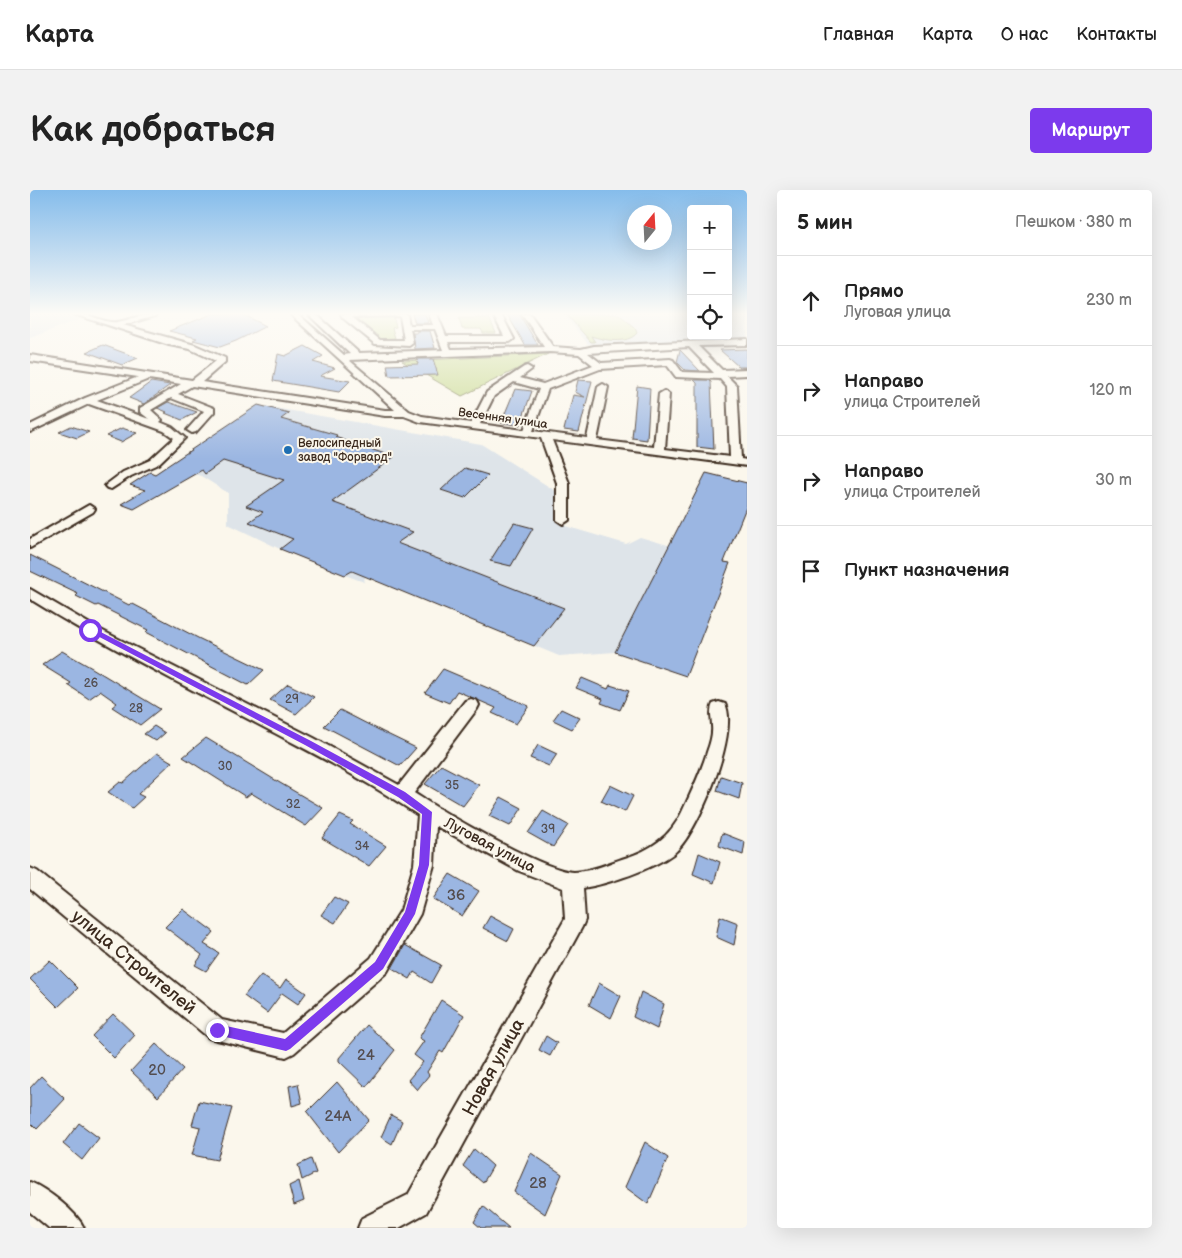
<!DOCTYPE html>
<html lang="ru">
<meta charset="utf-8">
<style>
:root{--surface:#fff;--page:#f2f2f2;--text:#222;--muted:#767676;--line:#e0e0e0;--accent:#7c3aed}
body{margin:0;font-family:"Balsamiq Sans",sans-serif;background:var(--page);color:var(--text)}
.controls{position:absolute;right:15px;top:15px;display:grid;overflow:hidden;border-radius:5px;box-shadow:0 5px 20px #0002}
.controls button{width:45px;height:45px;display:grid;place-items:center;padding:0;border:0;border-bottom:1px solid var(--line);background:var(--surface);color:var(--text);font:25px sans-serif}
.compass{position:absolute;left:597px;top:15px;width:45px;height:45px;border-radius:50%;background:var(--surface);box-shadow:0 5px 20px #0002;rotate:18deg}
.stop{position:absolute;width:15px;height:15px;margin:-11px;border:4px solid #7c3aed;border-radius:50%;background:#fff}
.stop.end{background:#7c3aed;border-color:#fff;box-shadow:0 1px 5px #0008}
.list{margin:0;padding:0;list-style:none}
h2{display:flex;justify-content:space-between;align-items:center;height:65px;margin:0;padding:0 20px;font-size:21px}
h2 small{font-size:16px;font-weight:400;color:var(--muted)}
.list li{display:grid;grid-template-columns:32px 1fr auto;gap:15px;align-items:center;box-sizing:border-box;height:90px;padding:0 20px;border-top:1px solid var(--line)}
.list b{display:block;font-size:19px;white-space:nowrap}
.list p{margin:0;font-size:16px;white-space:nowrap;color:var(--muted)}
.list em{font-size:16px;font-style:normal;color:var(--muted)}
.icon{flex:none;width:28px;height:28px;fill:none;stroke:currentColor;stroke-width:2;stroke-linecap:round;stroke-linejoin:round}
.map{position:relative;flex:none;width:717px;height:1038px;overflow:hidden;border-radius:5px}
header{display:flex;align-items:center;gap:30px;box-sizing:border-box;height:70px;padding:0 25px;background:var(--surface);border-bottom:1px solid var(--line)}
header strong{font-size:24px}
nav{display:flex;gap:28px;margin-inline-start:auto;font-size:18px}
.intro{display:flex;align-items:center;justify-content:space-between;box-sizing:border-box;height:120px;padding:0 30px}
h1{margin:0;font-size:35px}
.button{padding:12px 22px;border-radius:5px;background:var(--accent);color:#fff;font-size:18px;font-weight:700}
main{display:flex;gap:30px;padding:0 30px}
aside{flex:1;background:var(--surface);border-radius:5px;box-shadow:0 5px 20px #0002}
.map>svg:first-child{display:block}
.built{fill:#dee4e9}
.green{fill:#c6d88c;stroke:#808155}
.building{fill:#9bb6e2;stroke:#3b2a1e}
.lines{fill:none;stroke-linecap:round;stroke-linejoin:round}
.minor-casing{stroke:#3b2a1e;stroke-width:4}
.minor{fill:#fbf7ec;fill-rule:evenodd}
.route{fill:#7c3aed}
.poi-dot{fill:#1f6fb2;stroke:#fbf7ec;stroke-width:2}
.labels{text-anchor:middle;stroke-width:4;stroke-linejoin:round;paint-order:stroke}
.far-street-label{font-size:12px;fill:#3b2a1e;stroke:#fbf7ec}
.far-poi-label{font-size:12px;fill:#3b2a1e;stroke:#fbf7ec;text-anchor:start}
.number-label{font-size:12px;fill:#534d4f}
.street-label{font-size:15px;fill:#3b2a1e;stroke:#fbf7ec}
.near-number-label{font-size:15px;fill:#534d4f}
.near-street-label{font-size:18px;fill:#3b2a1e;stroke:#fbf7ec}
</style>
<header>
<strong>Карта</strong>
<nav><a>Главная</a><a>Карта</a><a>О нас</a><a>Контакты</a></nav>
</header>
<div class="intro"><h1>Как добраться</h1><a class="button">Маршрут</a></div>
<main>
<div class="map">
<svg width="717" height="1038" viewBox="0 0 717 1038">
<rect width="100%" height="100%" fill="#fbf7ec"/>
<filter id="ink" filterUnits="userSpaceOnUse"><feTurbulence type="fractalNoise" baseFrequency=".02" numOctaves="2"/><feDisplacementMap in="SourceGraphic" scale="10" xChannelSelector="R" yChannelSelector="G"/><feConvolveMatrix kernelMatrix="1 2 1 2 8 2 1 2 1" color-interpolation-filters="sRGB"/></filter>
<g filter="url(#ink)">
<!-- built -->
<path class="built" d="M0,124H37L53,128L0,148Z
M533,124H661V146H698V124H717V148L558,154Z
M228,215L451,254L540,310L535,336L596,354L610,347L700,373L656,486L585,462L529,466L335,386L334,392L315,385L250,359L198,334V303L171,286L137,276Z"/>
<!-- green -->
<path class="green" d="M536,124H589L605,138L607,143C597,155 574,150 561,146L565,152H561Z
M363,126L366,137L362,138L365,148L349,149L321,128Z
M429,128H459L466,143H453L451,139H432Z
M518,164L432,206L372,171Z"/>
<!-- building -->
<path class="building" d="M182,124H212L236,136L206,151L190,157L163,150L167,148L139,141Z
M382,124H395L398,133H385Z
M477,124H489L508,155H495Z
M387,141H400L405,158L385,159L383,143H387Z
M73,155L108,168L92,175L57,162Z
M275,156L293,166L283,172L305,178L290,186L320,191L309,202L243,191L248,164L255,166Z
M717,159V177H709L690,160Z
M650,160L670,181L655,180L647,172Z
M387,169H403L408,185L359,186L357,175L388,174Z
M548,190L562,191L549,242L534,240L543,205L555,207L545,202Z
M664,190H679L681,192L684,259L667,257V193Z
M121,192L140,195L114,214L99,208Z
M607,196L620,198L617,250L602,248Z
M485,199L502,201L490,235L471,233Z
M138,212L167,222L152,230L135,223L137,222L127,218Z
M228,215L259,223L251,229L307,245L305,247L364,267L302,312L383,342L367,353L534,418L504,456L322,381L315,385L250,359L263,349L219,332L233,322L216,316L254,290L193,271L175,284L172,280L104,319L91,314L115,300L100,295L120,282L125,284Z
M41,236L59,242L47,248L29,242Z
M92,238L107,243L91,252L76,246Z
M435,278L458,285L435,308L411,300Z
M676,283L717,293V315L694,372L700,373L656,486L585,462Z
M484,333L503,338L481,376L460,371Z
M0,365L99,415L101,413L168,448L234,480L218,495L116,442L118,440L68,415L66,416L46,406L48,404L0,381Z
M32,461L62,478L130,519L110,535L82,517L87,513L70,501L59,509L38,495L41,493L12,475Z
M413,479L472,504L499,516L486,534L462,523L466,518L427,501L419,513L395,503Z
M552,488L578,499L580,495L599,501L590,520L571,513L573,509L546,498Z
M258,494L284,507L266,524L240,510Z
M531,519L550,528L542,539L523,530Z
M310,520L353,542L386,558L370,576L294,536Z
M124,536L135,543L126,551L114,544Z
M176,548L250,593L293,618L276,636L221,603L216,607L153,567Z
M508,555L527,564L519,576L500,568Z
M127,563L142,572L108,604L114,607L102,618L78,602L90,592L93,593Z
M411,575L449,595L433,616L395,594Z
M691,586L712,593L709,609L687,601Z
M580,595L603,606L595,622L571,611Z
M471,607L492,618L480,636L459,626Z
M513,621L538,635L523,657L498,643Z
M310,625L323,631L320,634L356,656L339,676L292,648Z
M692,643L715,652L713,665L689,656Z
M669,663L690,672L684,693L663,684Z
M420,684L449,701L432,726L403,709Z
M304,707L318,714L305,733L291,725Z
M153,719L184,742L174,754L189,763L176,781L165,775L172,765L135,737Z
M460,726L484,739L478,751L453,738Z
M690,726L708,733L704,755L686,747Z
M375,755L411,775L401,793L384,782L380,789L362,778Z
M20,770L48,798L28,817L0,789Z
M231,785L250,798L256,789L276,803L268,814L252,803L237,823L214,806Z
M569,793L591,806L581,828L559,815Z
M611,802L634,814L627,839L603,827Z
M411,810L434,825L413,863L410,861L397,882L399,885L387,900L378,890L393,872L384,865L394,851L389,848Z
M83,824L105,845L84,868L62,846Z
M337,835L365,860L336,897L309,871V868Z
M516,846L527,853L520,866L509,860Z
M126,854L153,879L128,907L101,881Z
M11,886L35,909L7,939L0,932V898Z
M307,892L339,930L308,962L277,922Z
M268,894L272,913L262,916L259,896Z
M169,911L202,918L187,970L162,965L170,937L162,935Z
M361,925L372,931L362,954L351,947Z
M49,933L69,948L52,970L33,954Z
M615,952L638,968L618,1014L595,997Z
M444,959L463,976L453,993L433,976Z
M501,963L532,984L515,1024L484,1002Z
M281,969L286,983L272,990L268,975Z
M269,991L274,1011L264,1015L259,996Z
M453,1016L479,1038H451L444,1032Z"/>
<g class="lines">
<defs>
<path id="minor" d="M44,124C59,122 74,134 87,132C100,130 111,124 126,124L125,126L93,135L165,155L195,168V172L172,192L355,220H365L260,124H268L314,165L320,164L278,124H286L329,163L413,160L405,139H380L383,153L379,156L345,154L313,128L311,124H377L379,135H403L399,124H407L416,146H474L463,124H471L484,149L480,152H418L421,159L514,157L492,124H500L523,157L551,159L564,156L717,149V155L668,156L692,180L717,179V185L697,186L707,196L711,269L717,270V276L522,250L539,293V330L533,334L527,330V293L511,248L390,232L374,226H355L162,196L148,204L184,218V222L166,242L162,243L157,240L174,221L141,208L121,220L132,230L130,232L142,237L155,248L128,274L101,286L81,299L77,298L75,296L77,294L93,282L120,270L144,248L134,241L59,214L0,242V235L55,208L108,187L0,171V165L162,190L186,171L160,159L139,155ZM370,126L374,150H350L322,127ZM659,157L684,183L652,182L643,170L640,169L571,173L558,163ZM520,162L549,164L563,175L513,194L490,188L502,179L497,176L494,177L457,202L441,233L392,226L379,221L319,170ZM637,175L646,187L690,189L697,197L700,267L635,259L639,204L634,201L629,204L624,257L567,250L578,197L573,194L568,197L557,248L503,241L518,199L570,179ZM119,189L151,194L110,218V222L119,229L67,210ZM484,192L509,199L494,240L450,234L464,206Z
M59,315L65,319L63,322L0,358V349Z
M0,399L65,437L284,548L369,595L435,511L441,509L447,511L449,515L447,519L384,603C411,621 515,682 544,682C561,682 579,673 595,668C621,660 640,647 652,622C661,603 671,582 677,562C680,554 683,544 682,536C682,528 679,521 683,514L689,512L695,514C710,542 667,646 643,664C623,679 578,694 553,698L555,730L552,737L396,1023L369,1038H328L332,1028L378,1005L535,729L533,698L489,681L406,636L404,675L390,724L357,782L264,863L256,867L179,848L0,699V678L7,681L192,830L253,843L341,768L371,720L384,675L388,625C341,593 290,567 239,540C159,498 77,457 0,409Z
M0,992C17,999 47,1022 54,1038H19L0,1022Z"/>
</defs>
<!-- minor casing -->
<use href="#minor" class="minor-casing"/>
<!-- minor -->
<use href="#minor" class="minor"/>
</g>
</g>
<!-- sky -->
<linearGradient id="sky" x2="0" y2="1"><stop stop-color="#85bceb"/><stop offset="0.46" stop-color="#fdfbf6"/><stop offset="1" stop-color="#fdfbf6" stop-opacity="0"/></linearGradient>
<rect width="717" height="269" fill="url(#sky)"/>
<!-- route -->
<path class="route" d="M58,438H63L281,551L375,602L402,622L399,675L385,724L353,779L260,859L256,861L187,845L183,844L181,840L183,836L187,834L255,849L345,772L375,722L389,675L392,624L368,607L275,555L58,441Z"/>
<!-- markers -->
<circle class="poi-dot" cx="258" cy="260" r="5"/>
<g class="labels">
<!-- far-street labels -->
<g class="far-street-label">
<text transform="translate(473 228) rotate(8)" y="4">Весенняя улица</text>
</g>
<!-- far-poi labels -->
<g class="far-poi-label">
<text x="268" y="257">Велосипедный<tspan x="268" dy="14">завод "Форвард"</tspan></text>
</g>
<!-- number labels -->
<g class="number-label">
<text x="61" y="497">26</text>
<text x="262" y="513">29</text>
<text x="106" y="522">28</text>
<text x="195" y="580">30</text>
<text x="422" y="599">35</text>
<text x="263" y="618">32</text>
<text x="518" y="643">39</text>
<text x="332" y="660">34</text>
</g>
<!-- street labels -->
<g class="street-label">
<text transform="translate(460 655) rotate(28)" y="5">Луговая улица</text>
</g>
<!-- near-number labels -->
<g class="near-number-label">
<text x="426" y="710">36</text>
<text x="336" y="870">24</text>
<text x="127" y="885">20</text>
<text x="308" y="931">24А</text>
<text x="508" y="998">28</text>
</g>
<!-- near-street labels -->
<g class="near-street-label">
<text transform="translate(104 772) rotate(39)" y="6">улица Строителей</text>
<text transform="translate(463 877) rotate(-61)" y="6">Новая улица</text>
</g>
</g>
</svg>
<div class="controls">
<button>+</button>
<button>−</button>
<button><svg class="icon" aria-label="locate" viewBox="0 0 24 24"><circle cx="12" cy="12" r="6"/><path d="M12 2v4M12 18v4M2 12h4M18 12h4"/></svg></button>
</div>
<svg class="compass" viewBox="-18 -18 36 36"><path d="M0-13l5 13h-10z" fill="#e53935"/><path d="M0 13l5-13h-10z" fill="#767676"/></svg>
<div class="stop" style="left:60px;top:440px"></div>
<div class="stop end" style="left:187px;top:840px"></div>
</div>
<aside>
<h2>5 мин<small>Пешком · 380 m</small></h2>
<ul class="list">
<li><svg class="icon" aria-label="ahead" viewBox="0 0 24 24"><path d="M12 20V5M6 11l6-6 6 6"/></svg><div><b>Прямо</b><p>Луговая улица</p></div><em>230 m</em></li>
<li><svg class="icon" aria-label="right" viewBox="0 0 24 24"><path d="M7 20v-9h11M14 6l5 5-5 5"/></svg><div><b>Направо</b><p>улица Строителей</p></div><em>120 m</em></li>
<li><svg class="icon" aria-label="right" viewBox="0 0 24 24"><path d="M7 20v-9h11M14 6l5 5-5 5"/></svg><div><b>Направо</b><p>улица Строителей</p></div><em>30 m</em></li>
<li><svg class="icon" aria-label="arrive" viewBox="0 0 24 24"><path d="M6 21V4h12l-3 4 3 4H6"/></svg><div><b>Пункт назначения</b></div></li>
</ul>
</aside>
</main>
